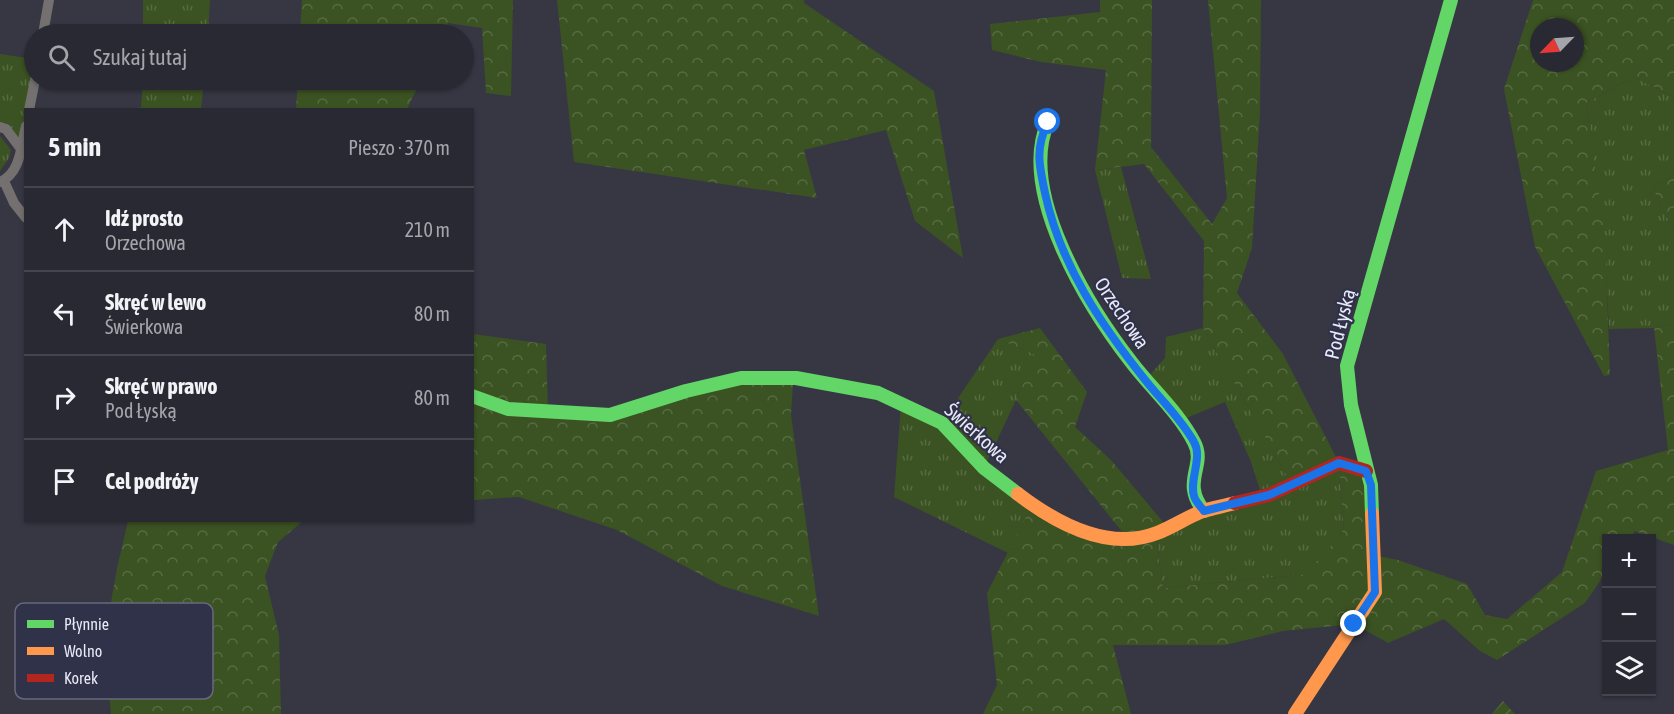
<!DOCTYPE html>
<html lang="pl">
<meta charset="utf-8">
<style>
:root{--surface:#282932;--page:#34353e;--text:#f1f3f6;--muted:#a5a6ac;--line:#44454d}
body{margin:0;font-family:"Asap Condensed",sans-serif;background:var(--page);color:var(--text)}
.controls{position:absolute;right:18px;bottom:18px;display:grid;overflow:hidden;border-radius:0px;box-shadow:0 2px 4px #0004}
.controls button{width:54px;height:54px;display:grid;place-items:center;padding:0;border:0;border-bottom:2px solid var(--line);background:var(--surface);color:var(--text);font:30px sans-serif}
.compass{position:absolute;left:1530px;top:18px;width:54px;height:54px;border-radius:50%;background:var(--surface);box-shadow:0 2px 4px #0004;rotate:245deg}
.stop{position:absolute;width:18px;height:18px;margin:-14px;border:4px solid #1a73e8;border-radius:50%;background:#fff}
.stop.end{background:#1a73e8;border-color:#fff;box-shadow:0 2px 6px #0008}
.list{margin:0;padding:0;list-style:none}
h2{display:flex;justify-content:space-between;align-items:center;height:78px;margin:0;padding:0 24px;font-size:26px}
h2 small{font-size:20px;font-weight:400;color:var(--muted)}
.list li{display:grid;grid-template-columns:39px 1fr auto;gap:18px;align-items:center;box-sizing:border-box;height:84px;padding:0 24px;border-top:2px solid var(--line)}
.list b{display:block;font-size:22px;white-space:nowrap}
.list p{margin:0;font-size:20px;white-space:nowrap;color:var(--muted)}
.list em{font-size:20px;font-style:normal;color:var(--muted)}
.icon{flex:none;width:33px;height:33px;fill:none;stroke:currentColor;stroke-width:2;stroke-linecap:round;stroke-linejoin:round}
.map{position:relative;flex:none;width:1674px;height:714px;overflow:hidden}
.search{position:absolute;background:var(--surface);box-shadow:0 2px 4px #0004;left:24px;top:24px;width:450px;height:66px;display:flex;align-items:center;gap:15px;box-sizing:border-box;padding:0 21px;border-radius:33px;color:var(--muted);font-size:22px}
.panel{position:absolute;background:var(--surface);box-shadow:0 2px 4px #0004;left:24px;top:108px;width:450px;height:414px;border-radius:0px}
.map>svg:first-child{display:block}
.grass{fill:url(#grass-tufts)}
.forest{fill:url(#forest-crowns);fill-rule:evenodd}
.garden{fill:url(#garden-furrows)}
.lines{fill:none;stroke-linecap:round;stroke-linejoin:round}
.street{stroke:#73706f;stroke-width:10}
.fast{stroke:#63d668;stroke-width:14}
.slow{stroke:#ff974d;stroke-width:14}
.jam{stroke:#b3261e;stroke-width:14}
.route{stroke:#1a73e8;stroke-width:8}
.labels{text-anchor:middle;stroke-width:4.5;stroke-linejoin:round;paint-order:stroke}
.street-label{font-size:20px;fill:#e8eaf8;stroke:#303249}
.key{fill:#303249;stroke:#67697e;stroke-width:1.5}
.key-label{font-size:16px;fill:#e8eaf8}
</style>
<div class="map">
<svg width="1674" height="714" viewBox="0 0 1674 714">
<defs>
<pattern id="grass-tufts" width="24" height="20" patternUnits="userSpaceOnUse" patternTransform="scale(1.5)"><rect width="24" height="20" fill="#3b5222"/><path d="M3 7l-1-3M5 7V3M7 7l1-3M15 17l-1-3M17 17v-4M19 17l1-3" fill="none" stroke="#576b43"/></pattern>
<pattern id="forest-crowns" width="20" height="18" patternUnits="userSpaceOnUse" patternTransform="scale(1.5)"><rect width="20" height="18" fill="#3b5222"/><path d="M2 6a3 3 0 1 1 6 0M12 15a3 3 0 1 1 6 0" fill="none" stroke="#576b43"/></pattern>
<pattern id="garden-furrows" width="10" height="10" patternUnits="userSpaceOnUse" patternTransform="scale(1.5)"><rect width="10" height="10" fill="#3b5222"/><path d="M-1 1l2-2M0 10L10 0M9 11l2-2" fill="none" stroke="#576b43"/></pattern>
</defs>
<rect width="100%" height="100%" fill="#363743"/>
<!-- grass -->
<path class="grass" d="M143,0H210L208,34H143Z
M0,54L34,59V80L26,110L25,126L21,149L0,127Z
M1634,77L1674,97V175L1652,187L1674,231V324L1654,328L1609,329L1604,237L1586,103Z
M143,80H204L201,109H133L141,107Z
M0,136L11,150L9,158L0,171Z
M1121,167L1151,279L1122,278L1095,170Z
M1203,328L1290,481L1260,490L1251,462L1225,402L1184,419L1148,377L1165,358L1166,337Z
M998,339L1037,355L984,468L1032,505L1008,553L894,497L901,405L942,422Z
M1339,463L1344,529L1310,574L1163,588L1156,534Z"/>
<!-- forest -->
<path class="forest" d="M302,0H513L511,96L486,93L482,28L448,23L442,34H300Z
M557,0H804V3L934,91L963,258L915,221L886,130L804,150L817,198L574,162Z
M1100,0H1152L1151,147L1212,224L1227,198L1208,0H1261L1260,112L1252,248L1237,293L1283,354L1339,463L1366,471L1373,555L1398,560L1467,584L1485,615L1507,619L1562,572L1596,471L1668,450L1654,328L1674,324V545L1635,531L1630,538H1606V572L1585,603L1497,660L1480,651L1444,619L1388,643L1354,624L1283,631L1225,645H1113L1131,714H983L997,685L987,593L1032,505L1087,535L1128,539L1016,400L1036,355L998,339L1040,328L1087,392L1075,427L1111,460L1169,529L1156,535L1163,588L1309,574L1344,529L1339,464L1292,485L1203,328L1204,241L1144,164L1095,170L1106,70L1041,62L992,50L990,24L1100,12Z
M1533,0H1674V97L1634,77L1586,103L1605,237L1610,375L1604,376L1535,247L1504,89ZM1539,27H1575V63H1539Z
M298,80H421L407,109H296Z
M1674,175V231L1652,187Z
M473,334L546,344L548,411L610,415L742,376L793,383L791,415L819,616L722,586L617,530L519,497L473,500Z
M128,521H303L278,542L265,576L279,635L281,714H111L104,642L117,568Z"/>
<!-- garden -->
<path class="garden" d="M1503,701L1515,714H1492Z"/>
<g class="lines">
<!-- street -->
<path class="street" d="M43,34L49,0
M29,110L35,80
M0,127L6,129L21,149
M4,181L14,203L26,218
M0,182C21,173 21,146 26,126"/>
<!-- fast -->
<path class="fast" d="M1048,122C1017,192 1089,308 1132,363C1152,389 1179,413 1194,442C1207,466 1180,481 1204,511
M472,396L508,409L610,415L686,391L741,378H796L878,393L942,423L984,468L1018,494
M1372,514L1371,485L1351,405L1347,366L1451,0"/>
<!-- slow -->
<path class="slow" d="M1018,494C1056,523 1108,552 1157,533C1173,527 1187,517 1203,511C1213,508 1224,506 1235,503
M1295,714L1375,592L1372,514"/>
<!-- jam -->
<path class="jam" d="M1235,503L1269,495L1339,463L1366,471"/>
</g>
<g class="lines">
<!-- route -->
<path class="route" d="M1048,122C1035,148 1039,165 1045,193C1060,264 1101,325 1146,381C1162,401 1181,419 1194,442C1203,457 1189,480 1194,496C1195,501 1201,507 1204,511L1269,495L1339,463L1366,471L1371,485L1375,592L1354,624"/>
</g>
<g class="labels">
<!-- street labels -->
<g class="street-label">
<text transform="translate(1122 313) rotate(56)" y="7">Orzechowa</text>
<text transform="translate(1340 324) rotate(-76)" y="7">Pod Łyską</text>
<text transform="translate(977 433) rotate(42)" y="7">Świerkowa</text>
</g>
</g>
<!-- legend -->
<rect x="15" y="603" width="198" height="96" rx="9" class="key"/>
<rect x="27" y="620" width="27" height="8" fill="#63d668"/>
<rect x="27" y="647" width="27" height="8" fill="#ff974d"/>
<rect x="27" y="674" width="27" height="8" fill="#b3261e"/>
<g class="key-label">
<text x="64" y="630">Płynnie</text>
<text x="64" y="657">Wolno</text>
<text x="64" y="684">Korek</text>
</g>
</svg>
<div class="controls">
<button>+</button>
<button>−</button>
<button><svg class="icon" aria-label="layers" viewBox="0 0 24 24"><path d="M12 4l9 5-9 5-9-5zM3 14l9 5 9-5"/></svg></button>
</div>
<svg class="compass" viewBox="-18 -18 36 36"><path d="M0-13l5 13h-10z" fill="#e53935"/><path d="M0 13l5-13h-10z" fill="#a5a6ac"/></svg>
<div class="stop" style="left:1048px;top:122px"></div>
<div class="stop end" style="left:1354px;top:624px"></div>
<div class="search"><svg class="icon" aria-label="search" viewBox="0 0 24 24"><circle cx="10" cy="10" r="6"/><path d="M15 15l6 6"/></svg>Szukaj tutaj</div>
<section class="panel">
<h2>5 min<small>Pieszo · 370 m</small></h2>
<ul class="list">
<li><svg class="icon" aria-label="ahead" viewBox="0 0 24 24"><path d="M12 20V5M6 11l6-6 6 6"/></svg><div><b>Idź prosto</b><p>Orzechowa</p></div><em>210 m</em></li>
<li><svg class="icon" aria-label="left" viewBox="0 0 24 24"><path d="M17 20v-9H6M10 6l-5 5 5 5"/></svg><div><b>Skręć w lewo</b><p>Świerkowa</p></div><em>80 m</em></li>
<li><svg class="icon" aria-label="right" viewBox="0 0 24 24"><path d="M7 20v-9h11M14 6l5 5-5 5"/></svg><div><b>Skręć w prawo</b><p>Pod Łyską</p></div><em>80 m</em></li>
<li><svg class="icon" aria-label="arrive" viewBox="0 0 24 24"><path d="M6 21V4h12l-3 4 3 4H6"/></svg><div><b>Cel podróży</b></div></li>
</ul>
</section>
</div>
